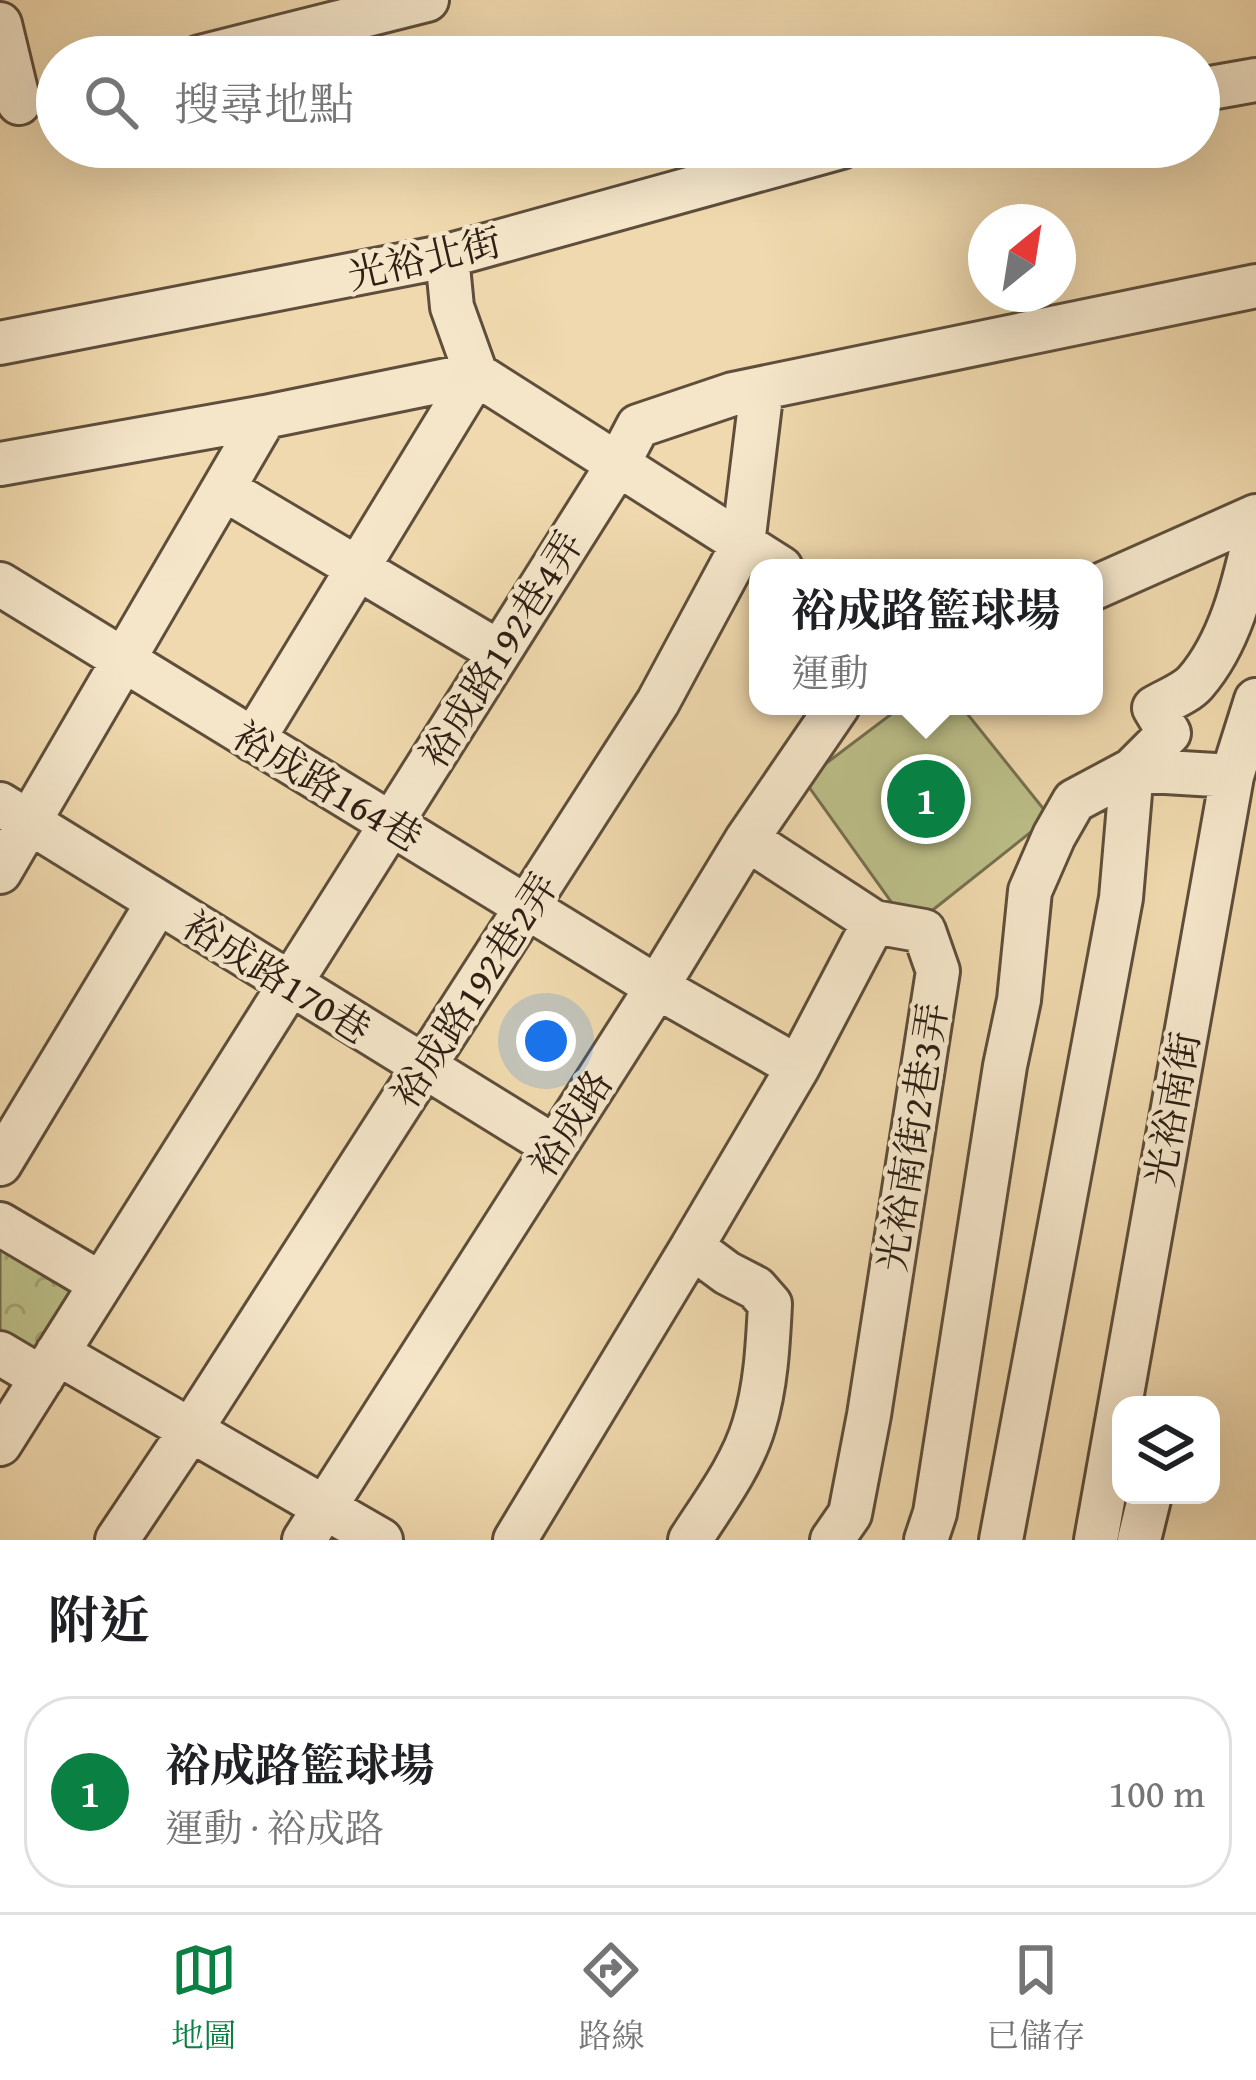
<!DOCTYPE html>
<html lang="zh-TW">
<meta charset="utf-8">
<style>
:root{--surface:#fff;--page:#f6f6f6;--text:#202124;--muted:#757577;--line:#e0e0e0;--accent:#0b8043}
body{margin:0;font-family:"Gentium Book Plus","Noto Serif TC",serif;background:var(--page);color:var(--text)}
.controls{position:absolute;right:36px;bottom:36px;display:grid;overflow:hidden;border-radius:24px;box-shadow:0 12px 48px #0002}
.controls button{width:108px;height:108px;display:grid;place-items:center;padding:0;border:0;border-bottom:3px solid var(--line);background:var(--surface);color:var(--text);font:60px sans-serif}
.compass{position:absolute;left:968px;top:204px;width:108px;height:108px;border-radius:50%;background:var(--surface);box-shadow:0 12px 48px #0002;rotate:30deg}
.you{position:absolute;left:546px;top:1041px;width:42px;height:42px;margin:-30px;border:9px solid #fff;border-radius:50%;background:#1a73e8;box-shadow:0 0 0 18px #1a73e833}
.badge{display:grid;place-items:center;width:78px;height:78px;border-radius:50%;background:var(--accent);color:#fff;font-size:39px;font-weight:700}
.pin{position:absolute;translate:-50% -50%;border:6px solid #fff;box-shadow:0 3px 12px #0006}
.popup{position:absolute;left:749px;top:559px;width:354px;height:156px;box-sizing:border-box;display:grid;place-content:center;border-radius:24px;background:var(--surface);filter:drop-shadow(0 3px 9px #0005);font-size:39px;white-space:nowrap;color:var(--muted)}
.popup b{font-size:45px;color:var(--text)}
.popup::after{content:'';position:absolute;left:50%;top:100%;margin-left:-24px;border:24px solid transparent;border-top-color:var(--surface)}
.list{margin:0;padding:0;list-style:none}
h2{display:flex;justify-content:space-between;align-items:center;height:156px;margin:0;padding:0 48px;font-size:51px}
h2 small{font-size:39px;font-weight:400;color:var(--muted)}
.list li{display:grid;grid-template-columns:78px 1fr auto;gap:36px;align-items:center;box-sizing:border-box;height:192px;margin:0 24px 24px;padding:0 24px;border:3px solid var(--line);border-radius:48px}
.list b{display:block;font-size:45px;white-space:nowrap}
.list p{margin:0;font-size:39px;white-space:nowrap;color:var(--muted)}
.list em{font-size:39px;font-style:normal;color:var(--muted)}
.icon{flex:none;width:66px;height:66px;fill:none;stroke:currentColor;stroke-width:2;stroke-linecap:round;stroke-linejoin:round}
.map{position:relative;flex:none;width:1256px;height:1540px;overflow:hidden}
.search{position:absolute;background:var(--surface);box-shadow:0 12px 48px #0002;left:36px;right:36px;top:36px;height:132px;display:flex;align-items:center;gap:30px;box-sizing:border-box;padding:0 42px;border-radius:66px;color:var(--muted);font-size:45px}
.sheet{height:372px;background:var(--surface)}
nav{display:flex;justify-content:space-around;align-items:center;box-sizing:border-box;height:168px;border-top:3px solid var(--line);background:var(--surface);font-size:33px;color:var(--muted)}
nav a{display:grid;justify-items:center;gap:6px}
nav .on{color:var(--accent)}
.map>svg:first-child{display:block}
.park{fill:url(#park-crowns);stroke:#75704f;stroke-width:3}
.garden{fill:#bcbf89;stroke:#75704f;stroke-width:3}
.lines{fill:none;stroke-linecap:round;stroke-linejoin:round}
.minor-casing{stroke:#5e4e3b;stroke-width:48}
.minor{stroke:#f5e6ca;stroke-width:42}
.labels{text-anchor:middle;stroke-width:9;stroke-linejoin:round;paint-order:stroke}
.street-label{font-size:39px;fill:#2e2015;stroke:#f5e6ca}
</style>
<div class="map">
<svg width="1256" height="1540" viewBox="0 0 1256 1540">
<defs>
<pattern id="park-crowns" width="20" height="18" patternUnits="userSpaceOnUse" patternTransform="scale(3)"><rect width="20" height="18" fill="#bcbf89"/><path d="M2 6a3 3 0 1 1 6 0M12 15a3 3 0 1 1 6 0" fill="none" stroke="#a2a475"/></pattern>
</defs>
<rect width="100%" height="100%" fill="#f0d9ae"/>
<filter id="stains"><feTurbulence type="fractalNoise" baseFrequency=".00167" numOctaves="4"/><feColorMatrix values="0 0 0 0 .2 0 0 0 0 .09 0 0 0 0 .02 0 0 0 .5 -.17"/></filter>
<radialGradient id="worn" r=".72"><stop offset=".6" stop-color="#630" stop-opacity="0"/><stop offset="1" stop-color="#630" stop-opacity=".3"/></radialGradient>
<!-- park -->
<path class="park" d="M0,1243L77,1285L29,1363L0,1344Z"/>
<!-- garden -->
<path class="garden" d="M902,706H961L1050,817L910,928L804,780Z"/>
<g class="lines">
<defs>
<path id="minor" d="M0,24L19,103
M200,57L427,0
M1199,90L1256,80
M0,343L447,256L841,147
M0,464L265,417L476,374L781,568
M224,489L499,652
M0,584L657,987L798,1067
M1094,588L1256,516
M253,740L476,374L452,307L447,256
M1232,776L1256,700
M0,804L555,1147
M747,839L874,922L924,931L938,971L869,1415L850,1514L832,1540
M0,872L265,417
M0,1164L158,902
M0,1224L100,1283
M0,1353L42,1378
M57,1353L381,1540
M0,1444L618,464L638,426L733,394L1256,286
M117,1540L192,1428L658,702L743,544L762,388
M304,1540L657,987L747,839L838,706
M515,1540L692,1247
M690,1540C713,1504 742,1466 754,1425C766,1386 768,1344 770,1304L756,1288L727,1273L692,1247L798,1067L874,922
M926,1540L935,1513L1005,1066L1019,1000L1030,891L1054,836L1074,801L1132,770L1169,733L1154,708C1167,700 1185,694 1195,683C1231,642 1244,583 1256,531
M1001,1540L1121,898L1132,770
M1096,1540L1232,776L1132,770
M1139,1540L1150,1495"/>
</defs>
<!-- minor casing -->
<use href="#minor" class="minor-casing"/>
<!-- minor -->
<use href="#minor" class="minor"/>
</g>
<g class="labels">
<!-- street labels -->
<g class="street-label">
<text transform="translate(424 258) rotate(-13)" y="14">光裕北街</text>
<text transform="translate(501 649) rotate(-58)" y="14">裕成路192巷4弄</text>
<text transform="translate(328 786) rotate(31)" y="14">裕成路164巷</text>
<text transform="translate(277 977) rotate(32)" y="14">裕成路170巷</text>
<text transform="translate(474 990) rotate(-57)" y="14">裕成路192巷2弄</text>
<text transform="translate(1172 1109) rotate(-80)" y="14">光裕南街</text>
<text transform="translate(570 1123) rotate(-57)" y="14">裕成路</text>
<text transform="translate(912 1137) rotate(-81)" y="14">光裕南街2巷3弄</text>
</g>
</g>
<rect width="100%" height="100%" filter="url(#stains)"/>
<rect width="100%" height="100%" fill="url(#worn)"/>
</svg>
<div class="controls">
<button><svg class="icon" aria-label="layers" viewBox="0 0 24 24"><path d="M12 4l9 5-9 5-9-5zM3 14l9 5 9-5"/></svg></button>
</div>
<svg class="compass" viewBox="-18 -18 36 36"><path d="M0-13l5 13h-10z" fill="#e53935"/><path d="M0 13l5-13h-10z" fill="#757577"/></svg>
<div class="you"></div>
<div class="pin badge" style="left:926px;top:799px">1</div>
<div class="popup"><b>裕成路籃球場</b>運動</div>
<div class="search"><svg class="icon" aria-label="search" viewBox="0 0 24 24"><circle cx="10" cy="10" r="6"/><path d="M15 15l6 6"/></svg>搜尋地點</div>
</div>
<section class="sheet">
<h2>附近<small></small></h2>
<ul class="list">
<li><span class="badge">1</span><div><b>裕成路籃球場</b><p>運動 · 裕成路</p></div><em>100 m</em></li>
</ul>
</section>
<nav>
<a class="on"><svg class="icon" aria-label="map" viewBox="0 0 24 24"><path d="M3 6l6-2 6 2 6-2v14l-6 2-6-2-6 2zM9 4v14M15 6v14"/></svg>地圖</a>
<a><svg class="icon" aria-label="directions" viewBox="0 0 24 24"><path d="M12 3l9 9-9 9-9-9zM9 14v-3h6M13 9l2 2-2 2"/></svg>路線</a>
<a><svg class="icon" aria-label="saved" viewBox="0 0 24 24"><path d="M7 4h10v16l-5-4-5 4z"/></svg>已儲存</a>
</nav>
